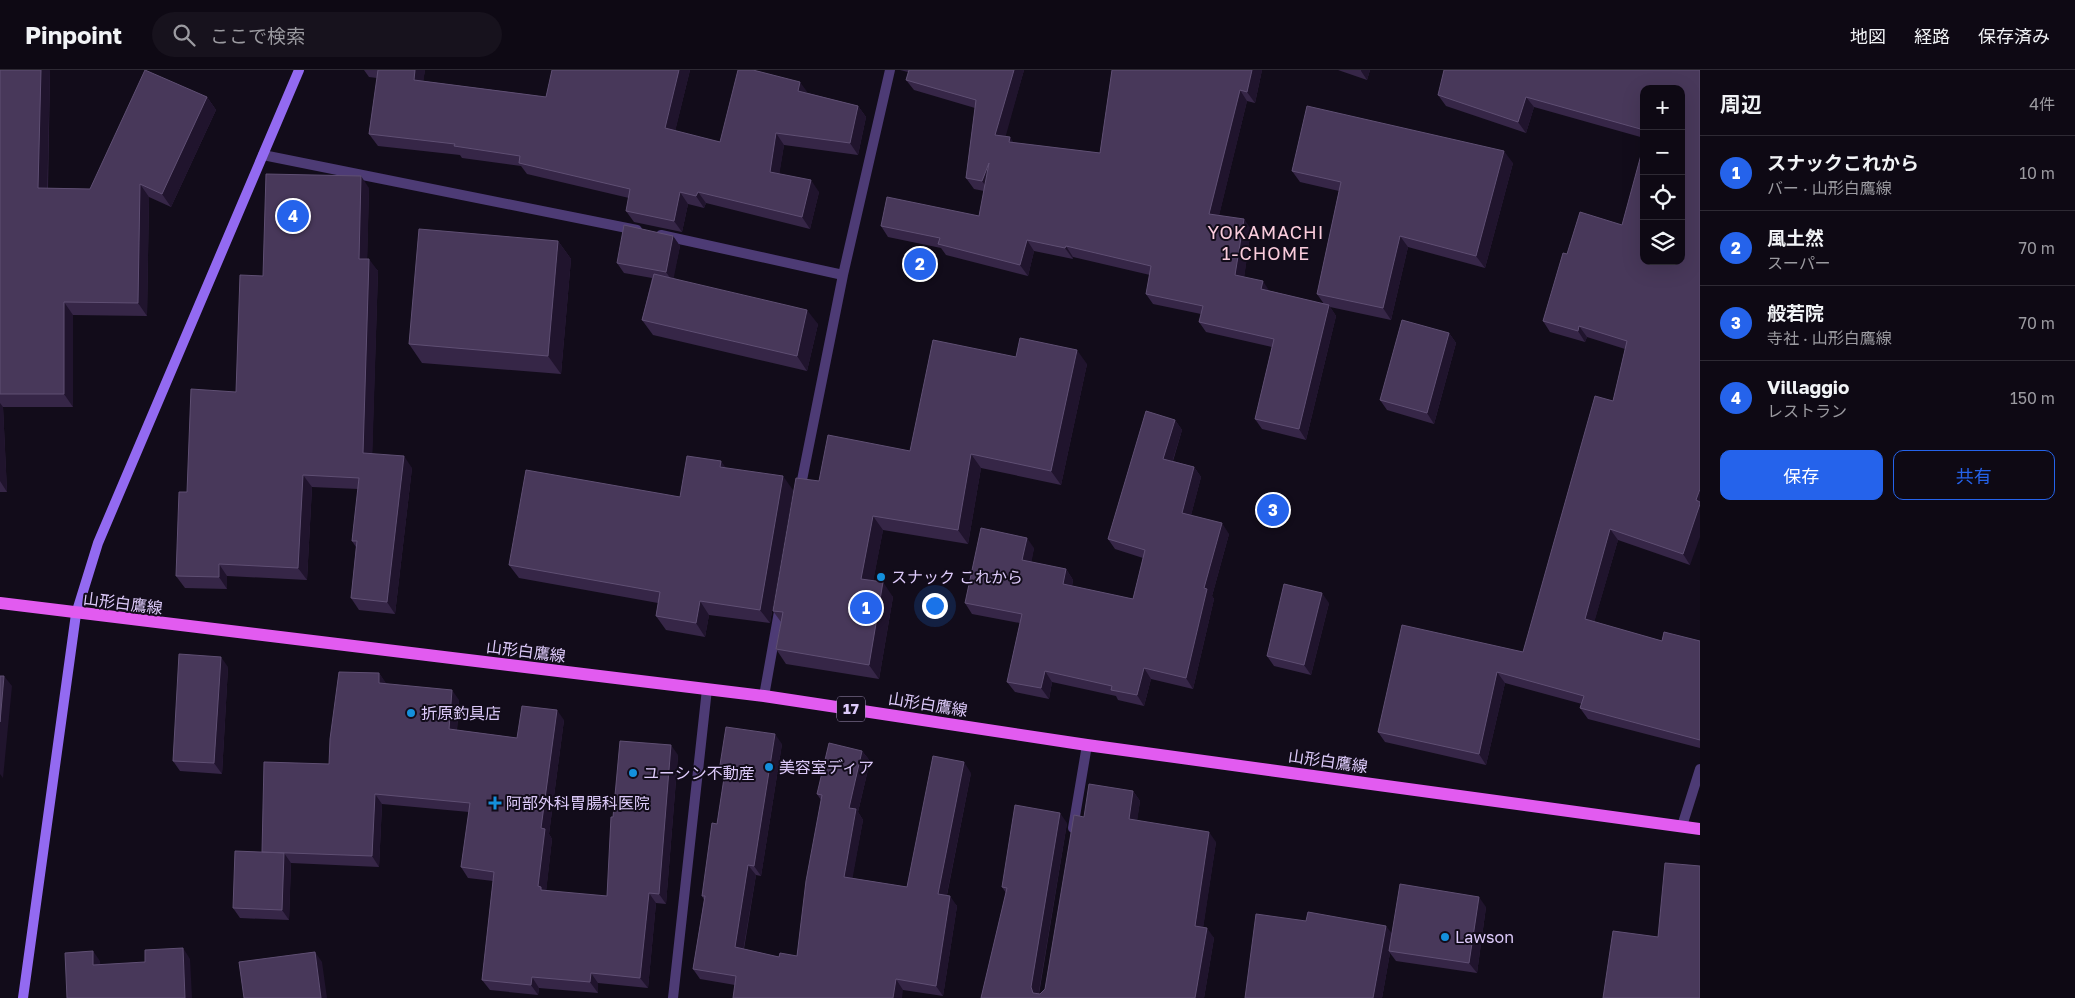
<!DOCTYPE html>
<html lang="ja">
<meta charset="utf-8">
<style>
:root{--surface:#0e0914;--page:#17121d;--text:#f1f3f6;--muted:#9b9aa0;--line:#2e2a34;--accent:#2563eb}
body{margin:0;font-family:"Golos Text","Noto Sans JP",sans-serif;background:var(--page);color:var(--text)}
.controls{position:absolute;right:15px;top:15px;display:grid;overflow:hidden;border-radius:10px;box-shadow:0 5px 20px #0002}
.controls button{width:45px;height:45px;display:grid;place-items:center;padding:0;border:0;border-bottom:1px solid var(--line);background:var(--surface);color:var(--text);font:25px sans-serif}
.you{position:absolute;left:934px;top:535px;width:18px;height:18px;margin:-12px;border:4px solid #fff;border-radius:50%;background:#1a73e8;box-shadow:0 0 0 8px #1a73e833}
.badge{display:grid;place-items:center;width:32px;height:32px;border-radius:50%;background:var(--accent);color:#fff;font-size:16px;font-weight:700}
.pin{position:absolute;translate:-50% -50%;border:2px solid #fff;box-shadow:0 1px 5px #0006}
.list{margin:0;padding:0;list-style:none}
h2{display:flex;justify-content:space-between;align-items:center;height:65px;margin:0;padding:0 20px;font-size:21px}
h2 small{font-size:16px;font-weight:400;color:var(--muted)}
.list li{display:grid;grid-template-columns:32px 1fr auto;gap:15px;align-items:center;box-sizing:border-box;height:75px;padding:0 20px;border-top:1px solid var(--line)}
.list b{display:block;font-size:19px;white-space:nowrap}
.list p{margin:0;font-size:16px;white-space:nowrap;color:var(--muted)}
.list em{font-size:16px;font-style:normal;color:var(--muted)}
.actions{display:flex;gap:10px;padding:15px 20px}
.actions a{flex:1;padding:11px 0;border:1px solid var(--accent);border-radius:10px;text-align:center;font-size:18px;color:var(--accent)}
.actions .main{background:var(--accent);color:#fff}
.icon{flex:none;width:28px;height:28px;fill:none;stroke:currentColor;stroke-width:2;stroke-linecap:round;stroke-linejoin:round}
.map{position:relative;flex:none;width:1700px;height:928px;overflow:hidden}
header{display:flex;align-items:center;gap:30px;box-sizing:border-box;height:70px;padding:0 25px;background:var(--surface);border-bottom:1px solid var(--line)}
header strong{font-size:24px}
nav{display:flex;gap:28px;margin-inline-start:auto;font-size:18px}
.search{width:350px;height:45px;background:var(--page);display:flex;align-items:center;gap:12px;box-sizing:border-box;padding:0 18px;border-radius:28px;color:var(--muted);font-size:19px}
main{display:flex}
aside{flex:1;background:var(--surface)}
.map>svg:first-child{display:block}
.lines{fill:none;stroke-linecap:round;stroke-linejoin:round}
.lane{stroke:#4d3b75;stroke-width:10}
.secondary{stroke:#936af1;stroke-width:10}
.primary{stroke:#e25bf0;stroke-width:12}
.wall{fill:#362647}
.shaded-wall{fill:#20142d}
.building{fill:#48385a;stroke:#5f4f73}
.poi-dot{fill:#1490dc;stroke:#120c1a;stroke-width:2}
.labels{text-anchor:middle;stroke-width:4;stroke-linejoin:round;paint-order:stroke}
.shield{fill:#120c1a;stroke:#a091b7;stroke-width:1}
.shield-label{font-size:15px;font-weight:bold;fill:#ddcafa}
.poi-label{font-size:16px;fill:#ddcafa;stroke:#120c1a;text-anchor:start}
.street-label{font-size:16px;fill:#ddcafa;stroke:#120c1a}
.neighbourhood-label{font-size:18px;letter-spacing:1px;fill:#faccdc;stroke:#120c1a}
</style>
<header>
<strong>Pinpoint</strong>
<div class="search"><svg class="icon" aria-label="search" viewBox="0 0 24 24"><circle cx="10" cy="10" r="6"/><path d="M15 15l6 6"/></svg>ここで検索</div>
<nav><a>地図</a><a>経路</a><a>保存済み</a></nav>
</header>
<main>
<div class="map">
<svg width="1700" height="928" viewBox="0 0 1700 928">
<rect width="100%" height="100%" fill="#120c1a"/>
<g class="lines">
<!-- lane -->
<path class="lane" d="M263,85L637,160
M661,165L843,205
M800,420L843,205L890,0
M764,626L780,536
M1682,756L1700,699
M1073,758L1087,675
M673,928L707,619"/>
<!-- secondary -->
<path class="secondary" d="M23,928L76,544L98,473L299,0"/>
<!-- primary -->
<path class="primary" d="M0,533L764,626L1087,675L1700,759"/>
</g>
<!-- wall -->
<path class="wall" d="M0,0H50L48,118L90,119L207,27L216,40L171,137L149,127L147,246L73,245V337H3L7,422H0Z
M364,0H425L423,11L546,27L552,0H690L675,61L720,72L808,23L858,36L866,47L858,85L784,75L779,104L819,122L810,159L706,133L704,138L688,134L682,162L634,152L626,141L629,128L527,104L521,96L462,88L460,85L378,76L369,64L377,8L369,7Z
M900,0H1024L1005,66L1014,73L1100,83L1112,0H1262L1255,33L1247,31L1219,145L1251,159L1244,207L1270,221L1324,234L1317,224L1339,121L1300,112L1292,101L1513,93L1485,198L1408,177L1391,250L1330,237L1336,246L1306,370L1262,359L1255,349L1272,277L1206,262L1199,252L1201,244L1153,234L1146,224L1150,205L1073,187V189L1034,181L1028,206L946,185L941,178L888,167L881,156L979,146L984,121L974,119L966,108L975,38L914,20L906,10L908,2Z
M1338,0H1370L1367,10Z
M1700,0L1690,495L1618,470L1594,552L1662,571H1700V678L1588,649L1580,638L1582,634L1505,613L1486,695L1385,672L1378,662L1523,582L1613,331L1625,279L1587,267L1585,272L1550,262L1543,251L1567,184L1681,191L1644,19V68L1534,37L1526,63L1446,36L1438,25Z
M369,118L367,189L378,201L372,384L412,398L395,544L359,540L351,528L356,477L352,471L358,419L312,417L307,510L227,506V519L185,518L176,506L187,422L236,322L263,206Z
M673,166L680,176L673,208L818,254L807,301L653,265L642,250L652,208L624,203L617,193Z
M558,171L571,189L561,304L422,293L409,274Z
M1449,263L1456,273L1434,354L1387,340L1380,330Z
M1016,287L1087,294L1061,415L981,398L968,474L883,460L873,511L893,527L879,609L786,594L776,579L781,552L773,541L819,411L910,381Z
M1175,350L1182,360L1173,391L1194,397L1201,407L1191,445L1229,464L1212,526L1214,529L1193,619L1151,609L1144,636L1118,630L1116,626L1052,612L1049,629L1015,622L1007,612L1020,553L972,544L965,533L1034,478L1031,492L1066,499L1073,510L1072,516L1133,529L1143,488L1115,479L1108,469Z
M726,398L793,420L770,553L709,545L705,567L666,560L656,546L658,533L519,508L509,495L680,427Z
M1329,533L1311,605L1274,596L1267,586Z
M228,597L222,704L180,701L173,691Z
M379,603L386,614L459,630L457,660L517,668L564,650L549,764L552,769L546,821L607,826L613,747L678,685L666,834L656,833L648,918L598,913V923L539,918L538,925L490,920L482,910L493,811L468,808L461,797L469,742L382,734L379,797L291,793L289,850L240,848L233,838L262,782L329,694Z
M782,674L761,806L756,805L744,879L779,887L797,886L821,730L817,724L862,681L870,691L858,742L863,750L852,808L907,817L971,703L947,825L957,836L943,926L903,920L735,915L700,909L693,899L704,830L702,826L717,754L725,702L720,695Z
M1133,721L1140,731L1137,750L1216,772L1203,857L1214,868L1204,928H981L1006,823L1002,817L1067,753L1039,924H1040L1045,919L1084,747Z
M1486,837L1477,903L1396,891L1390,883L1382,928H1245L1392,863Z"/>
<!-- shaded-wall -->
<path class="shaded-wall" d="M41,0H50L47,131L38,118Z
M415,0H425L422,21L414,10Z
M679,0H690L673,70L665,58Z
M1014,0H1024L1003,76L995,65Z
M1252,0H1262L1255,33L1247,22Z
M1361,0H1370L1367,10L1361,1Z
M800,12L808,23L798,21Z
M1240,20L1247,31L1217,154L1209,144Z
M207,27L216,40L171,137L162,124Z
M1526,27L1534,37L1526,63L1518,52Z
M858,36L866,47L858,85L850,73Z
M776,63L784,75L778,113L770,102Z
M1010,67L1017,78L1009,72Z
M1504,81L1513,93L1485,198L1476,186Z
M989,93L990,122L982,111Z
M361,106L369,118L367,201L359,189Z
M811,110L819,122L810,159L802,147Z
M140,114L149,127L147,246L138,233Z
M680,122L688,134L682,162L674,151Z
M698,122L706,133L704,138L696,126Z
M1244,149L1251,159L1243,216L1235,205Z
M673,166L680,176L673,212L666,202Z
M1400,166L1408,177L1391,250L1383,238Z
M1027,170L1034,181L1028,206L1020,195Z
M558,171L571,189L561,304L548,286Z
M1066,176L1073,187V189L1065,178Z
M369,189L378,201L372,395L363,383Z
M1263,211L1270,222L1261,219Z
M64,232L73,245V337L64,324Z
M1329,235L1336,246L1306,370L1299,359Z
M807,240L818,254L807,301L797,286Z
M1579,256L1587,267L1585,272L1578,261Z
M1449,263L1456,273L1434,354L1427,343Z
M1077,280L1087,294L1061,415L1051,401Z
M0,333L3,337L7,422L0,411Z
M1175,350L1182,360L1170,399L1163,389Z
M971,384L981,398L968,474L958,460Z
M404,386L412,398L395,544L387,532Z
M721,391L731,405L720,397Z
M1194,397L1201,407L1189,453L1182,443Z
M303,405L312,417L307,510L298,498Z
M783,406L793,420L770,553L760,540Z
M1700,419V467L1690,495L1683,484L1696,430Z
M873,446L883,460L871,523L861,509Z
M1222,453L1229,464L1212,526L1214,529L1193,619L1186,608L1204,518Z
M1610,459L1618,470L1592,560L1585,549Z
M1027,468L1034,478L1030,501L1022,490Z
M219,494L227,506V519L219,507Z
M1066,499L1073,510L1070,524L1063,514Z
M883,512L893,527L879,609L869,595Z
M1322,523L1329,533L1311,605L1304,595Z
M700,531L709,545L705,567L696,553Z
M221,587L228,597L222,704L214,693Z
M1144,598L1151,609L1144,636L1137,625Z
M1045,601L1052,612L1049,629L1041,618Z
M1497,602L1505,613L1486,695L1479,684Z
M379,603L386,613V623L379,613Z
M4,606L12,616L3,708L0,704V652Z
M452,620L459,630L456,669L449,659Z
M557,640L564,650L549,764L552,769L546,823L548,830L538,816L541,758Z
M775,664L782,674L761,806L754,796Z
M671,675L678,685L666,834L659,824Z
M862,681L870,691L858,742L863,750L851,817L844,807L849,738Z
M964,692L971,703L945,834L938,824Z
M1133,721L1140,731L1136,759L1129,749Z
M375,724L382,734L379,797L372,786Z
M1060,743L1067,753L1038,927L1033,923L1031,917Z
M1209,762L1216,772L1202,866L1195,856Z
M284,783L291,793L289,850L282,840Z
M748,795L756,805L742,887L735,877Z
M649,823L656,833L648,918L640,908Z
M950,826L957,836L943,926L936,916Z
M1479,827L1486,837L1477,903L1469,893Z
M1386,856L1394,866L1389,881L1390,883L1382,928H1373Z
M1207,858L1214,868L1204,928H1195Z
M183,878L190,889L192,928H185Z
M93,881L100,891L101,905L93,895Z
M315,882L322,892L327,928H321Z
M591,903L598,913V923L590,912Z
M532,907L539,918L538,925L531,915Z
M896,909L903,920L902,928H893Z"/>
<!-- building -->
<path class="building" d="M0,0H41L38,118L90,119L145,0L207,27L162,124L140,114L138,233L64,232V324H0Z
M378,0H415L414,10L546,27L552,0H679L665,58L720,72L738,0H753L800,12L798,21L858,36L850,73L776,63L770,102L811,110L802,147L698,122L696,126L680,122L674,151L626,141L630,119L519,93L520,86L454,76L455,74L369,64Z
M909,0H1014L995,65L1010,67L1009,72L1100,83L1112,0H1252L1247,22L1240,20L1209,144L1244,149L1235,205L1263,211L1261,219L1329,235L1299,359L1255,349L1274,269L1199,252L1203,236L1146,224L1151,196L1066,176L1065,178L1027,170L1020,195L938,174L940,168L881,156L887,127L979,146L989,93L982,111L966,108L976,30L906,10Z
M1444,0H1700V419L1696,430L1700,432V434L1683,484L1610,459L1585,549L1662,571L1664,562L1700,571V670L1580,638L1584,626L1497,602L1479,684L1378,662L1402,555L1523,582L1595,326L1613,331L1627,271L1579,256L1578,261L1543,251L1563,183L1567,184L1580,142L1622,155L1644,74V191H1681V19H1644V60L1526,27L1518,52L1438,25Z
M1307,36L1504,81L1476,186L1400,166L1383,238L1317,224L1341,112L1292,101Z
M266,104L361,106L359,189H369L363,383L404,386L387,532L351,528L357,471H352L359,408L303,405L298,498L219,494V507L176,506L179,422H187L191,319L236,322L240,205L263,206Z
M624,155L673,166L666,202L617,193Z
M419,159L558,171L548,286L409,274Z
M654,204L807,240L797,286L642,250Z
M1402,250L1449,263L1427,343L1380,330Z
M1020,268L1077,280L1051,401L971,384L958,460L873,446L861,509L883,512L869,595L776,579L783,542L773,541L796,408L819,411L828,365L910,381L933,270L1016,287Z
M1146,341L1175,350L1163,389L1194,397L1182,443L1222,453L1204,518L1207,519L1186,608L1144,598L1137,625L1111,620L1112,616L1045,601L1041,618L1007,612L1022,544L965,533L981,458L1027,468L1022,490L1066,499L1063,514L1133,529L1145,480L1108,469Z
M687,386L721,391L720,397L783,406L760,540L700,531L696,553L656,546L660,522L509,495L526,400L680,427Z
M1284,514L1322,523L1304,595L1267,586Z
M179,584L221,587L214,693L173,691Z
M339,602L379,603V613L452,620L449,659L517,668L522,636L557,640L541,758L545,759L538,816L541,817V820L607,826L611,747H613L620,671L671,675L659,824L649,823L640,908L591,903L590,912L532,907L531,915L482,910L494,802L461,797L470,733L375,724L372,786L262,782L264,692L329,694L330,669Z
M0,606H4L0,652Z
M726,657L775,664L754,796L748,795L735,877L779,887L780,883L797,886L806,811L822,725L817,724L829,673L862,681L849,738L856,739L844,807L907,817L933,686L964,692L938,824L950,826L936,916L896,909L893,928H733L736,906L693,899L705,826H702L712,753L717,754L726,695H720Z
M1089,714L1133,721L1129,749L1209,762L1195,856L1207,858L1195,928H981L1007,818L1002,817L1015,735L1060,743L1031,917L1033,923L1040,924L1045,919L1074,745L1084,747Z
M235,781L284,783L282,840L233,838Z
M1665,793L1700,796V928H1603L1613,861L1658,867Z
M1400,814L1479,827L1469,893L1389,881Z
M1308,842L1386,856L1373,928H1245L1256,844L1306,851Z
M183,878L185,928H67L65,883L93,881V895L145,892V880Z
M315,882L321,928H244L239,892Z"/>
<!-- markers -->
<g class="poi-dot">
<circle cx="881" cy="507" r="5"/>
<circle cx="411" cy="643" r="5"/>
<circle cx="769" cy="697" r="5"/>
<circle cx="633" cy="703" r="5"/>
<path d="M492.5 725.5h5v5h5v5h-5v5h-5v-5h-5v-5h5z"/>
<circle cx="1445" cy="867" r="5"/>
</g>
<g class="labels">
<!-- shield labels -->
<rect class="shield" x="837" y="626.5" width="28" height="25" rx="4"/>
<g class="shield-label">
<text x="851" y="644">17</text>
</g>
<!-- poi labels -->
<g class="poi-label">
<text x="891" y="513">スナック これから</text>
<text x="421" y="649">折原釣具店</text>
<text x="779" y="703">美容室ディア</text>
<text x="643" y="709">ユーシン不動産</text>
<text x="506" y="739">阿部外科胃腸科医院</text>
<text x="1455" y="873">Lawson</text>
</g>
<!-- street labels -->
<g class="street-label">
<text transform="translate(123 533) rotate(7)" y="6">山形白鷹線</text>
<text transform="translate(526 581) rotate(7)" y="6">山形白鷹線</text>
<text transform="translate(928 634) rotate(9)" y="6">山形白鷹線</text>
<text transform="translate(1328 691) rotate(8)" y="6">山形白鷹線</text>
</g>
<!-- neighbourhood labels -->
<g class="neighbourhood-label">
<text x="1266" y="169">YOKAMACHI<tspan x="1266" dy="21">1-CHOME</tspan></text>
</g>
</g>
</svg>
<div class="controls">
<button>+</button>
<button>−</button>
<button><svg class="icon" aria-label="locate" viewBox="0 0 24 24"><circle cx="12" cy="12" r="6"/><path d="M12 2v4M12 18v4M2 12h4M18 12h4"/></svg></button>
<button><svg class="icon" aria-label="layers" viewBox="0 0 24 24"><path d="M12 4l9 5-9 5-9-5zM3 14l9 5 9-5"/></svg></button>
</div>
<div class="you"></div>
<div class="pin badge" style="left:866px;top:538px">1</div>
<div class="pin badge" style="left:920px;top:194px">2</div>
<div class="pin badge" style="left:1273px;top:440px">3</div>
<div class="pin badge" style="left:293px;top:146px">4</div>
</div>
<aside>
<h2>周辺<small>4件</small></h2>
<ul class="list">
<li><span class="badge">1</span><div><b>スナックこれから</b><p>バー · 山形白鷹線</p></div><em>10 m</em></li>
<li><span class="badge">2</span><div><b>風土然</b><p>スーパー</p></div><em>70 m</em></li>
<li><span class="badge">3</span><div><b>般若院</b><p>寺社 · 山形白鷹線</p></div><em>70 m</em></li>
<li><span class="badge">4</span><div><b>Villaggio</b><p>レストラン</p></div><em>150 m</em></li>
</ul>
<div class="actions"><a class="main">保存</a><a>共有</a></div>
</aside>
</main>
